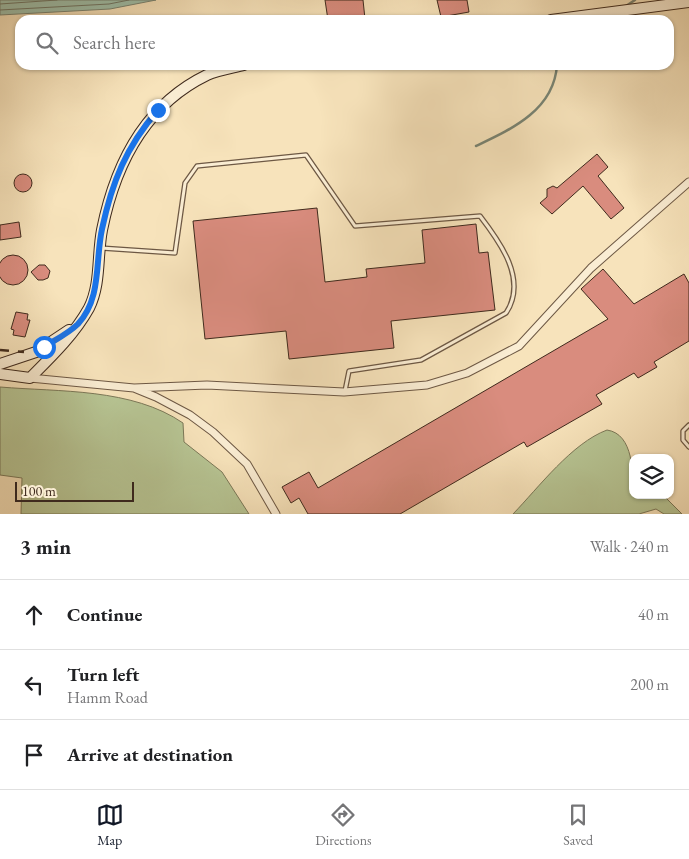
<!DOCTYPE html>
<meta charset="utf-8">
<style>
:root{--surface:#fff;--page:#f2f2f2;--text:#202124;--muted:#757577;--line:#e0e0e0;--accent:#111827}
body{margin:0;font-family:"EB Garamond",serif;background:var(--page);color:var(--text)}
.controls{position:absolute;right:15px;bottom:15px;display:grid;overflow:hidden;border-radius:10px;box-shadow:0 1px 4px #0004}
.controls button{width:45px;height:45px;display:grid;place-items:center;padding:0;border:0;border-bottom:1px solid var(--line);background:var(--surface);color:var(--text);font:25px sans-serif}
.scale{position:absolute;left:15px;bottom:12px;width:119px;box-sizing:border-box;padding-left:5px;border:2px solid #3f2a1d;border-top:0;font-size:14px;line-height:18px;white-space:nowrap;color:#3f2a1d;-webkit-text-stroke:4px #faedd3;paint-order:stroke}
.stop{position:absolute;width:15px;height:15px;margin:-11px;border:4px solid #1a73e8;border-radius:50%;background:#fff}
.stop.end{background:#1a73e8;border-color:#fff;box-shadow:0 1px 5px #0008}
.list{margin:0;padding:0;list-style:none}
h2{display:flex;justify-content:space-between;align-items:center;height:65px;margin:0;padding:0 20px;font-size:21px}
h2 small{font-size:16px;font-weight:400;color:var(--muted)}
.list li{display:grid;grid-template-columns:32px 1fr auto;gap:15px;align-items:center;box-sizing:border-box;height:70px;padding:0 20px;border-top:1px solid var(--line)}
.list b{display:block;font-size:19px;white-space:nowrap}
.list p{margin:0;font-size:16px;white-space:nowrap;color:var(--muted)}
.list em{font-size:16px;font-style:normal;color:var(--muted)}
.icon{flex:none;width:28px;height:28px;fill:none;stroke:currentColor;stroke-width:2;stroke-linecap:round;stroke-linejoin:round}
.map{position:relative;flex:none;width:689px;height:514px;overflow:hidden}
.search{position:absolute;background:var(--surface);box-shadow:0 1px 4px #0004;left:15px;right:15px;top:15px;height:55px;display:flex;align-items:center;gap:12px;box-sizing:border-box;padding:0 18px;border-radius:15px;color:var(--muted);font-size:19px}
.sheet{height:275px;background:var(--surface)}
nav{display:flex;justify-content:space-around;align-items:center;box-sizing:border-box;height:70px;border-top:1px solid var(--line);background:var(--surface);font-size:14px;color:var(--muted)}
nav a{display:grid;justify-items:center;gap:2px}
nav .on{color:var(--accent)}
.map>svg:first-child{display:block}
.green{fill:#b7c594;stroke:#7b7858}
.water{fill:#9ebfaa;stroke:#788372}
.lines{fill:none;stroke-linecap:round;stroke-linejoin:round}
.shore{stroke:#6e7464;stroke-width:1}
.stream{stroke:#788372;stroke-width:2.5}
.building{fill:#d98c7e;stroke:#3f2a1d}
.lane-casing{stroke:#6d5844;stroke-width:5.5}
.street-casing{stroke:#6d5844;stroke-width:9}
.secondary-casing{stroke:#3f2a1d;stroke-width:12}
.lane{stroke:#faedd3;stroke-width:3}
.street{stroke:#faedd3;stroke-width:7}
.secondary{stroke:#faedd3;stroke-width:10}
.rail{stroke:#3f2a1d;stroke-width:2.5;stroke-dasharray:9 9;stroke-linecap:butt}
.route{stroke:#1a73e8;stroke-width:6}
</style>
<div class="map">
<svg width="689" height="514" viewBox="0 0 689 514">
<rect width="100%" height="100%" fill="#f7e3bb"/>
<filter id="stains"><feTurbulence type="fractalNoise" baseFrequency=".004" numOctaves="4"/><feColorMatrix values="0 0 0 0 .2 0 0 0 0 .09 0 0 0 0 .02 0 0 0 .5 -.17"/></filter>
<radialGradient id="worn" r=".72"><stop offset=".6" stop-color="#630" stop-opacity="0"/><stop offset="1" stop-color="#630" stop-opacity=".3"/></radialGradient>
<!-- green -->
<path class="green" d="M0,387C60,392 132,388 183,423L184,442L222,472L249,514H21L22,478L0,475Z
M607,430C634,434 633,474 633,495H663L682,514H664L656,509L639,514H513C539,487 572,443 607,430Z"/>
<!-- water -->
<path class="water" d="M0,0H156L110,9L0,15Z"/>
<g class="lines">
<!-- shore -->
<path class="shore" d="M0,4L57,0
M0,10L109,4L129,0"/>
<!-- stream -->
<path class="stream" d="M626,6L635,0
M476,146C512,129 554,110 557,65"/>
</g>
<!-- building -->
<path class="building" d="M325,0H363L365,19L328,20Z
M437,0H467L469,12L441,17Z
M597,154L608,167L598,176L624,208L611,219L583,186L552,214L540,203L547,197V189L553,186L557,188Z
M14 183a9 9 0 1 1 18 0a9 9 0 1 1-18 0Z
M317,208L325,282L367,277L366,269L425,263L422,230L476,224L479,253L488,252L495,310L391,321L394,348L289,359L286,331L205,339L193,221Z
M19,222L21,237L0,240V225Z
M-2 270a15 15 0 1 1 30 0a15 15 0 1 1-30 0Z
M39,265H45L50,271L48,278L43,280H38L31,272Z
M603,269L634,304L684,274L689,283V341L654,362L657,367L638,378L634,373L596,395L602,404L527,447L524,442L400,514H308L299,498L291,503L282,487L309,472L318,488L608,319L581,289Z
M16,312L28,314L27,320H30L25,337L13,335L14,330L11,329Z"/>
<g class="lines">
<defs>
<path id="lane" d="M101,248L175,253L185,183L197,166L306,155L355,226L480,216C500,242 528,280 506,313L421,360L349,371L345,391
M689,425L683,431V440L689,447"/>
<path id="street" d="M30,378L134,388L156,397L190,415L213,432L247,464L276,514
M134,388L207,385L344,392L427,385L467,373L519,346L591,268L689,182"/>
<path id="secondary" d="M551,20L689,2
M0,364L36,352L69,330
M0,374L30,378C51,357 74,335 89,308C101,284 97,256 102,230C115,165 145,105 207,75C218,70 232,68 244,65"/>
</defs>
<!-- lane casing -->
<use href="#lane" class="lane-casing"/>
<!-- street casing -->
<use href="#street" class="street-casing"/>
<!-- secondary casing -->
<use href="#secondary" class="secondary-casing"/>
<!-- lane -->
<use href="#lane" class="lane"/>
<!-- street -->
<use href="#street" class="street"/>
<!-- secondary -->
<use href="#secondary" class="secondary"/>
<!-- rail -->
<path class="rail" d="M0,350L24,352"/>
</g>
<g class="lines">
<!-- route -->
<path class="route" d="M44,347C55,340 69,333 78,324C102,298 95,261 102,229C112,182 126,147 158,110"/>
</g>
<rect width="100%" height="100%" filter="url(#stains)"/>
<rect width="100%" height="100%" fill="url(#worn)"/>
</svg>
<div class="controls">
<button><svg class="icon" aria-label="layers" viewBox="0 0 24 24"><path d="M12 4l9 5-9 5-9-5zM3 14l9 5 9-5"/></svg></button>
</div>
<div class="scale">100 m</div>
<div class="stop" style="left:44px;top:347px"></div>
<div class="stop end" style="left:158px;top:110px"></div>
<div class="search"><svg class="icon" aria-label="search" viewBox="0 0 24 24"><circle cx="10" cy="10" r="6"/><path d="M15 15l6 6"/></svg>Search here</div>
</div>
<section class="sheet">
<h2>3 min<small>Walk · 240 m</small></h2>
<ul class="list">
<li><svg class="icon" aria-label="ahead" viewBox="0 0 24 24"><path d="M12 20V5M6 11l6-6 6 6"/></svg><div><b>Continue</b></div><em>40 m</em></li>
<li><svg class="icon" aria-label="left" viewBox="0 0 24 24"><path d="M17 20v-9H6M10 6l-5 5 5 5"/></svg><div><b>Turn left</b><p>Hamm Road</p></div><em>200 m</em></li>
<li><svg class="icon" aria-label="arrive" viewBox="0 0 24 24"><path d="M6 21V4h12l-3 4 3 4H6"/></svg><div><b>Arrive at destination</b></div></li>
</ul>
</section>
<nav>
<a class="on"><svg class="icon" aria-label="map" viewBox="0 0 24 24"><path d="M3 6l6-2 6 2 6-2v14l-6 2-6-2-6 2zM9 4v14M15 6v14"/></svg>Map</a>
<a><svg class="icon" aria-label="directions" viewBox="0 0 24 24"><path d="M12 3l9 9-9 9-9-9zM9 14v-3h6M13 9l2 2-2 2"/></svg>Directions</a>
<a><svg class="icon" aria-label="saved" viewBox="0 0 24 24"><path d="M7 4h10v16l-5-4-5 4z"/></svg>Saved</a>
</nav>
